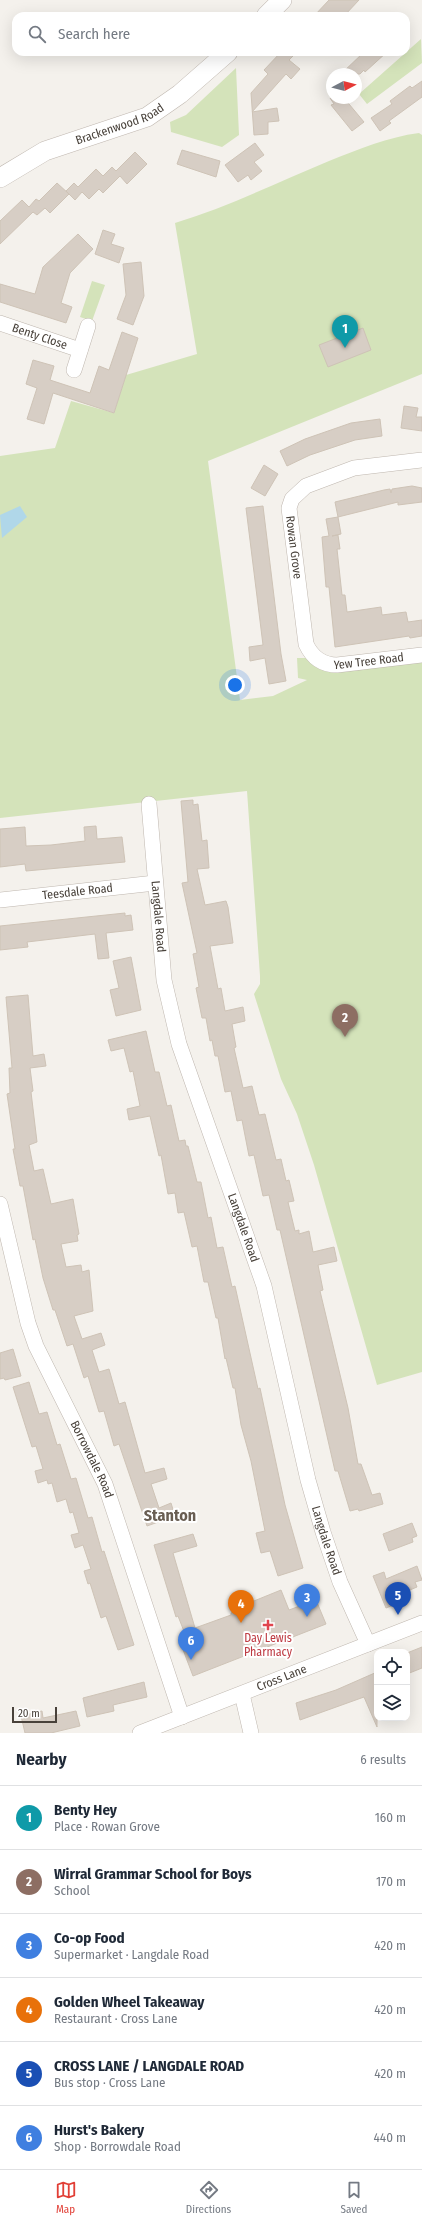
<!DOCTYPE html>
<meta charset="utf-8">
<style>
:root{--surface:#fff;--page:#f2f2f3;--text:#1f2937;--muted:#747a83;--line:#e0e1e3;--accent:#e13f36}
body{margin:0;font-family:"Fira Sans Condensed",sans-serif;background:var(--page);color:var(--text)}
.controls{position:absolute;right:12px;bottom:12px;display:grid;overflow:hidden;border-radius:8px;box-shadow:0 4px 16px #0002}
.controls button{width:36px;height:36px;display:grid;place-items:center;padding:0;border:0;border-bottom:1px solid var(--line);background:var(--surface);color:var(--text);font:20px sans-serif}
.compass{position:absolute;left:326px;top:68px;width:36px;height:36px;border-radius:50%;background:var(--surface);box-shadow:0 4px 16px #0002;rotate:83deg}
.scale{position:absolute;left:12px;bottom:10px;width:45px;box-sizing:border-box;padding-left:4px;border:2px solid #48413a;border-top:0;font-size:11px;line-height:14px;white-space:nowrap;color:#48413a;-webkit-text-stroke:3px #fff;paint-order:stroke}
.you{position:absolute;left:235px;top:685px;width:14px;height:14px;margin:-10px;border:3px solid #fff;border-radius:50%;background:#1a73e8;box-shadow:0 0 0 6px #1a73e833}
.badge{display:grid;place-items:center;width:26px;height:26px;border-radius:50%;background:var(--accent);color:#fff;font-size:13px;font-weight:700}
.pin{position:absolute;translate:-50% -33px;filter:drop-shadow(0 1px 2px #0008)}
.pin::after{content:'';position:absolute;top:21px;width:14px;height:12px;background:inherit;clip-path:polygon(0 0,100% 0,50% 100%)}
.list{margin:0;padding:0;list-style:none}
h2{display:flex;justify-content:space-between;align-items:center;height:52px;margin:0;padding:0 16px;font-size:17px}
h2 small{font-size:13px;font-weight:400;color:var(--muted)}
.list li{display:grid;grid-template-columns:26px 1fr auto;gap:12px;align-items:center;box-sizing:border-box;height:64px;padding:0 16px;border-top:1px solid var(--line)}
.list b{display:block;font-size:15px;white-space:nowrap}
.list p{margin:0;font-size:13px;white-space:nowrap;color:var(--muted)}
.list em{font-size:13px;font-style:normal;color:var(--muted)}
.icon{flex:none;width:22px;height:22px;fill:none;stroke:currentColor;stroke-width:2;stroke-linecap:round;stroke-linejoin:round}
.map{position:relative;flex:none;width:422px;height:1733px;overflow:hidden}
.search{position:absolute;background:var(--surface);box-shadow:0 4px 16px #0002;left:12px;right:12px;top:12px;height:44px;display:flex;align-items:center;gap:10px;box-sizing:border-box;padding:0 14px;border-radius:12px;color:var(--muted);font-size:15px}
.sheet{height:436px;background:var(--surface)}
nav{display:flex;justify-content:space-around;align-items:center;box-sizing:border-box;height:56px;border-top:1px solid var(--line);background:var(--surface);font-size:11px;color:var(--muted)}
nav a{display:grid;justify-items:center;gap:2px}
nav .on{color:var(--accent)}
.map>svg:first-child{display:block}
.green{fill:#d4e3ba}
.water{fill:#b0d7e9}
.building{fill:#d7cec5;stroke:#cec3b6}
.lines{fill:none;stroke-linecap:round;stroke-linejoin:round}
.minor-casing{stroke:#bfb7af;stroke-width:16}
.tertiary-casing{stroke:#bfb7af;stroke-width:20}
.minor{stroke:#fff;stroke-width:15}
.tertiary{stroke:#fff;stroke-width:19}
.health-dot{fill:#e0444e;stroke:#fff;stroke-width:1.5}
.labels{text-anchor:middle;stroke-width:4;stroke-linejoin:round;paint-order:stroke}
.street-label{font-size:12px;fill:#48413a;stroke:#fff}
.health-label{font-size:12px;fill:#be3a42;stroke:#fff}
.district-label{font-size:16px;font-weight:bold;fill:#695e53;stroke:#fff}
</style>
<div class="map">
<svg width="422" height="1733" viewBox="0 0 422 1733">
<rect width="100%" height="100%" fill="#f4f1ec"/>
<!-- green -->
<path class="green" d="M421,39L422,63L367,104L359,94Z
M236,68L239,135L222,147L171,132L170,122L186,115Z
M419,133L422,135V374L208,461L240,700L273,696L307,680L298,678L297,658H310L324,670L334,673L422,662V1372L377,1385L314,1165L297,1114L281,1079L254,994L260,984V976L247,791L0,818V456L55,448L71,401L114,413L126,375L197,354L175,223C228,207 278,182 329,161C359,149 388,137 419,133Z
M92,281L105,285L92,321L80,317Z"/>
<!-- water -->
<path class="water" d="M20,506L27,517L2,538L0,515Z"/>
<!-- building -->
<path class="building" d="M329,0H359L344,16H314Z
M281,52H297L289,60L300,69L291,79L286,74L252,112L277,108L279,121L268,122V134L254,135L251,93L268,74L264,70Z
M364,52H387L365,72L364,70L360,74H341Z
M422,81V97L389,121L391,123L380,131L371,118L392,104L390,101L410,86L412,88Z
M330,98H344L364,122L352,131L331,105L334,104Z
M255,143L264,155L254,162L262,171L251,180L248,175L238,182L225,165Z
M182,150L220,161L216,177L177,164Z
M135,152L147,164L127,184L120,176L103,193L99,189L89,199L82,192L75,200L66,191L74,183L78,187L96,169L103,176L112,167L116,171Z
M57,183L69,194L50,213L45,208L37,215L33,212L0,244V221L22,200L29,207L36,199L39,201Z
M103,230L115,234L111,244L124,248L119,263L95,254Z
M78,234L93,249L70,273L61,303L72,307L66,323L0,302V284L35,294L43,267Z
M141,262L144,296L133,325L117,319L126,295L123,264Z
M363,328L371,350L328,367L319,345Z
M122,332L138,338L114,413L53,393L44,424L27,419L37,388L26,384L33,360L54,366L50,380L90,393L99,366L109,370Z
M404,406L418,408L416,417H422V431L401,428Z
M380,419L382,436L355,440L310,455L287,466L280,451L305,439L351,423Z
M264,465L278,474L265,496L251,488Z
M412,486L422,488V502L398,505V502L338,517L335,502L384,490L390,489L391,493L392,489Z
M263,506L281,654L286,681L269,684L265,658L250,661L249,647L263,645L246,508Z
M338,517L341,534L332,536L338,535L340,549H337L342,595H345L347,612L381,607L382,615L406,612L408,622L422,620V636L410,638L409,636L335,647L329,587H326L322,537L329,536L326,519Z
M193,800V805L198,804L202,841L207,840L209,868L197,869L205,905L226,901L228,907L233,943L210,946L218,989L221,988L225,1011L243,1007L245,1021L232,1024L236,1047L234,1048L243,1088L252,1086L259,1115L265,1114L276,1160L281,1159L286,1181L289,1180L294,1201L288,1202L295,1231L299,1230V1234L309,1231L313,1252L334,1247L337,1261L318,1265L323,1290L320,1291L348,1408L358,1464H361L372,1495L380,1493L383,1504L359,1511L358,1509L350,1511L338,1471H335L280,1230H277L269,1195L263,1196L254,1155L249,1156L242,1120L237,1121L231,1091L225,1092L218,1056H215L212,1040L210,1041L206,1018H202L196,988L199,987L193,954L197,953L182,883L188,882L181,801Z
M96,826L97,839L122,837L125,862L26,871L25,864L0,867V829L25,827L26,846L51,845L85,841L84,827Z
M125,913V916L131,915L133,930L106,933L109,958L98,959L95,934L27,942L28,947L0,950V926Z
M131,957L141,1010L116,1016L110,990L119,988L113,961Z
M28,995L33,1056L44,1054L46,1066L30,1068L33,1091L31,1092L37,1142L29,1145L34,1171L43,1169L51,1204L73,1199L79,1234L77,1235L78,1241L61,1244L66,1267L81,1265L82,1272L89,1270L93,1311L74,1316L82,1339L101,1333L105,1345L92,1350L99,1372L109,1369L119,1404L125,1402L145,1473L164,1468L167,1479L151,1484L159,1508L171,1503L175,1516L147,1526L119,1444L114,1446L104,1411L99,1412L88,1376L84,1378L73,1344L67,1346L55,1310H53L43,1278L35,1239L33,1240L23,1186H20L13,1149H15L7,1094L10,1093L9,1068H12L6,997Z
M146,1031L155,1072H159L167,1106L171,1105L179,1141L185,1140L186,1146H188L197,1182H201L208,1218L211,1217L217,1248L223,1247L232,1287L235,1286L258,1389L260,1388L285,1505L303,1568L278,1576L270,1551L261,1553L256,1533L265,1531L251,1461L241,1425L235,1388H233L226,1358L225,1359L218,1318H216L208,1282H204L197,1246L192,1247L184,1212L178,1213L175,1193L168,1194L161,1155L159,1156L150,1116L129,1120L127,1109L140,1106L133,1071L130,1072L124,1048L111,1051L108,1040Z
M13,1349L21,1376L5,1380L4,1378L0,1379V1353Z
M29,1382L39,1414L47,1412L57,1445L60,1444L71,1479L76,1478L88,1518L92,1517L102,1552L104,1551L134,1645L118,1650L106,1616L101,1618L90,1583L88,1584L84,1571L91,1569L83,1545L75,1548L71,1535L79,1533L73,1512L70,1513L66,1499L57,1502L52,1483L48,1484L47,1480L38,1483L35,1471L43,1469L36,1446L32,1447L13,1387Z
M412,1523L417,1536L412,1538L413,1542L389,1551L383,1534Z
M193,1534L197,1546L173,1553L195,1628L231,1615V1613L250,1606L249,1603L281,1590L289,1610L316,1600L326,1624L193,1676L182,1647L189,1644L178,1616L176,1617L154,1545Z
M417,1566L422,1580L415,1582L417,1587L393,1597L396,1604L386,1608L373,1576L384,1572L386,1579Z
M422,1647V1668L407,1674V1653Z
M377,1672V1727L364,1697L300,1720L296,1703L336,1690Z
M144,1682L147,1697L113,1705L114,1711L87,1717L83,1698Z
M42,1711L43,1718L76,1711L80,1726L51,1733H25L21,1716Z"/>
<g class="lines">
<defs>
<g id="minor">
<path id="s1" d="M0,323L80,350"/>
<path d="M74,370L88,326"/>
<path id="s2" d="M422,460L354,468L306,486L292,499L289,508L306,644C312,657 322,665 337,665L422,655"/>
<path id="s3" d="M149,804L164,980L179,1044L264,1286L308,1480L323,1532L340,1582L368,1644"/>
<path id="s4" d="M0,900L155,883"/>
<path id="s5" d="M0,1204L28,1323L36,1346L105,1484L182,1717"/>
<path d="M242,1694L251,1733"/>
<path id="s6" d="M140,1733L422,1623"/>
</g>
<g id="tertiary">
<path d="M266,16L282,0"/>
<path id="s7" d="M0,178L45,151L147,117L180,94L228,52"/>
</g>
</defs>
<!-- minor casing -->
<use href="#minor" class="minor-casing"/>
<!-- tertiary casing -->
<use href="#tertiary" class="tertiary-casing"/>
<!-- minor -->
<use href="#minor" class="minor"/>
<!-- tertiary -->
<use href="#tertiary" class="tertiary"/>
</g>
<!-- markers -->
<path class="health-dot" d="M266 1619h4v4h4v4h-4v4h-4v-4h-4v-4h4z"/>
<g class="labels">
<!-- street labels -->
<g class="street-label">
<text dy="4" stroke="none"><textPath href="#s7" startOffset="132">Brackenwood Road</textPath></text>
<text dy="4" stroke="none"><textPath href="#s1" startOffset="42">Benty Close</textPath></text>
<text dy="4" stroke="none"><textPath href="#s2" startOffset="188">Rowan Grove</textPath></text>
<text dy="4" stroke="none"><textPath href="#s2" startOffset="357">Yew Tree Road</textPath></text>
<text dy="4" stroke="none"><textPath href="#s4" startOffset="78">Teesdale Road</textPath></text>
<text dy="4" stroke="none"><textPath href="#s3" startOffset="113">Langdale Road</textPath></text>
<text dy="4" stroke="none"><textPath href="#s3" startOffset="437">Langdale Road</textPath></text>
<text dy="4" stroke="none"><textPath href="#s5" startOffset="273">Borrowdale Road</textPath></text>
<text dy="4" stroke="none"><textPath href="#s3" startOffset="761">Langdale Road</textPath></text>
<text dy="4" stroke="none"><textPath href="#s6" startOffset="152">Cross Lane</textPath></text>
</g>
<!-- health labels -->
<g class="health-label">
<text x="268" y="1642">Day Lewis<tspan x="268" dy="14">Pharmacy</tspan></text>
</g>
<!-- district labels -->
<g class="district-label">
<text x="170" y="1521">Stanton</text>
</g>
</g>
</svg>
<div class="controls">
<button><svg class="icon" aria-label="locate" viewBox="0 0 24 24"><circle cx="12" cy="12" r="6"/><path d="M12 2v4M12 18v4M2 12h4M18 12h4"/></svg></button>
<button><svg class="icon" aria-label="layers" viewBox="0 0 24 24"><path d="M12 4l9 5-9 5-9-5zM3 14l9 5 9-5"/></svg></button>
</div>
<svg class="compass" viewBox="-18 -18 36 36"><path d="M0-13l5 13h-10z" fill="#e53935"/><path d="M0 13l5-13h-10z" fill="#747a83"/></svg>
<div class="scale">20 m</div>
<div class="you"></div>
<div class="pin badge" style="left:345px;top:348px;background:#0f9aa8">1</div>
<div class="pin badge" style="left:345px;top:1037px;background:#8d6e63">2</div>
<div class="pin badge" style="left:307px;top:1617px;background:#3f7fe0">3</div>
<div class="pin badge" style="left:241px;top:1623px;background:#e8710a">4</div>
<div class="pin badge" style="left:398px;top:1615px;background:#1a4fb4">5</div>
<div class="pin badge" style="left:191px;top:1660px;background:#3f7fe0">6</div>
<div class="search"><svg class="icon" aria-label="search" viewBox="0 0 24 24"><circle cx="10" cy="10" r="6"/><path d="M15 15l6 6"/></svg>Search here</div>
</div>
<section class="sheet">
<h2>Nearby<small>6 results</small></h2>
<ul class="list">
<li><span class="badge" style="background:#0f9aa8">1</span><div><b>Benty Hey</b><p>Place · Rowan Grove</p></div><em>160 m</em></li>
<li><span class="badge" style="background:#8d6e63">2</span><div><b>Wirral Grammar School for Boys</b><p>School</p></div><em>170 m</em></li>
<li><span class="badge" style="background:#3f7fe0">3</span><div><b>Co-op Food</b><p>Supermarket · Langdale Road</p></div><em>420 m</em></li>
<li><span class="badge" style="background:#e8710a">4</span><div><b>Golden Wheel Takeaway</b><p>Restaurant · Cross Lane</p></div><em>420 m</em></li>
<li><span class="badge" style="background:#1a4fb4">5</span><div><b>CROSS LANE / LANGDALE ROAD</b><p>Bus stop · Cross Lane</p></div><em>420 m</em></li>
<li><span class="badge" style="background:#3f7fe0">6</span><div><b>Hurst's Bakery</b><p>Shop · Borrowdale Road</p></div><em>440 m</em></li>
</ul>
</section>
<nav>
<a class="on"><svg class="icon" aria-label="map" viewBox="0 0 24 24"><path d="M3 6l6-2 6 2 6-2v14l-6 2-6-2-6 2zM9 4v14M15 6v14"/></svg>Map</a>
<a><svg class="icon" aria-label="directions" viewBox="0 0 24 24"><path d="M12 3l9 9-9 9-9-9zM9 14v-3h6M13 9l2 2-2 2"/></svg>Directions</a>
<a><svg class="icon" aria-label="saved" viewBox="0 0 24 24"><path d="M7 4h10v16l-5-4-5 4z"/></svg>Saved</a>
</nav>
